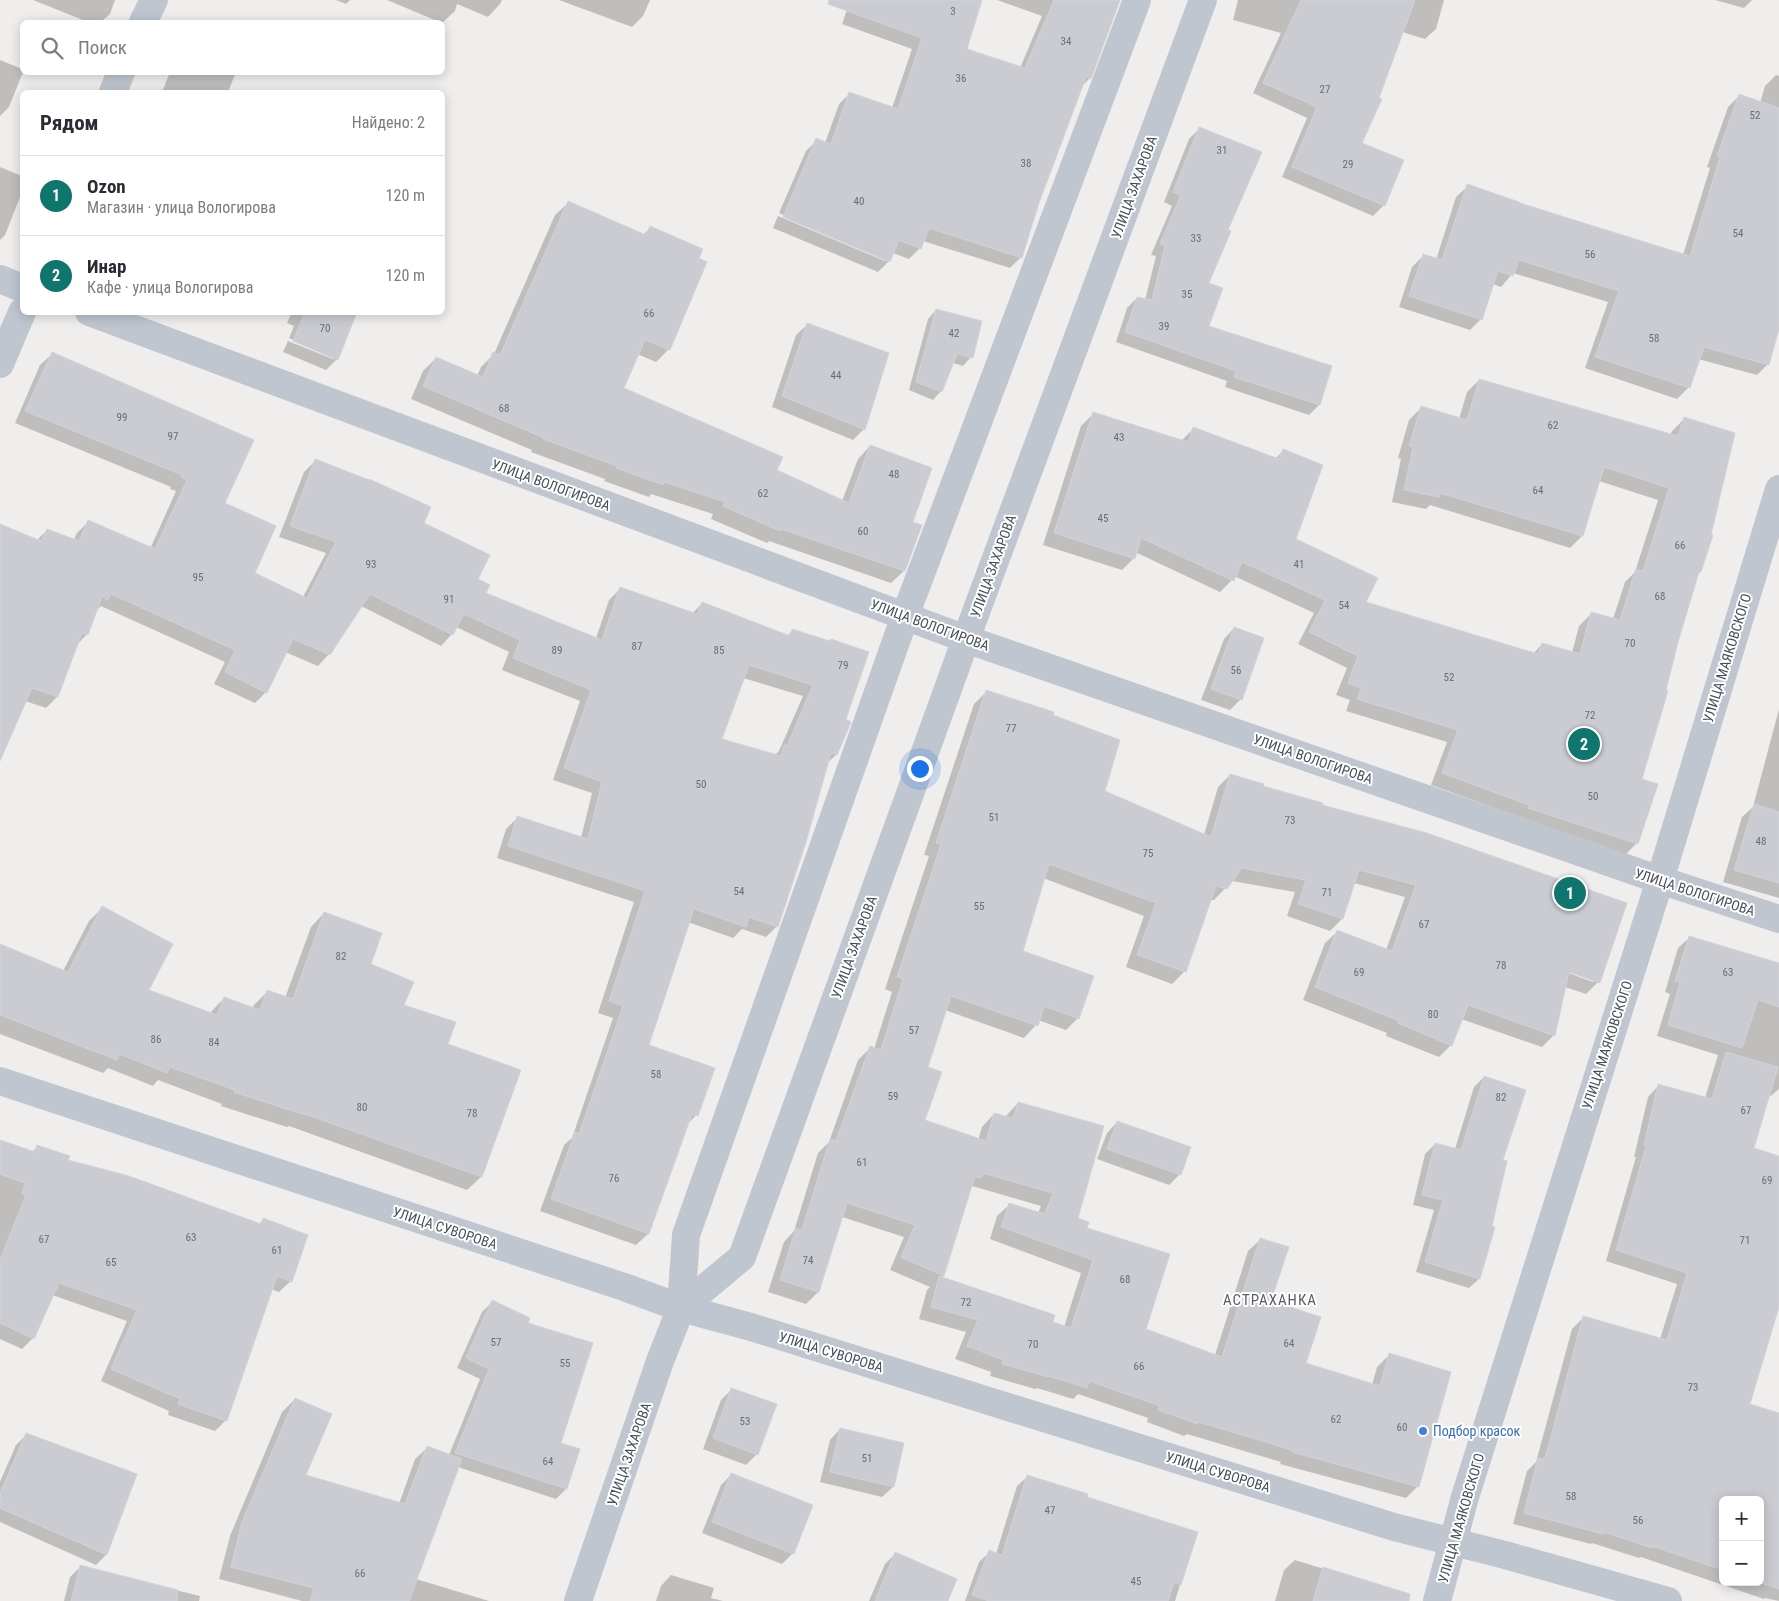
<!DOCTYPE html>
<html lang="ru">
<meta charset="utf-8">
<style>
:root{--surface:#fff;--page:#f2f2f3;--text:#2b2b33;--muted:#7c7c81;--line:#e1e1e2;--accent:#0f766e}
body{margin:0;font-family:"Roboto Condensed",sans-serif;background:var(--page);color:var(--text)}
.controls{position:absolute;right:15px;bottom:15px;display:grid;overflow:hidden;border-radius:8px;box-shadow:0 2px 12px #0003}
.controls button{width:45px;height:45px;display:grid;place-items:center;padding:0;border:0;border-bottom:1px solid var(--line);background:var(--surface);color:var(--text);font:25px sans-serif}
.you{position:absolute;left:919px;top:768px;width:18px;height:18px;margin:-12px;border:4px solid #fff;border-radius:50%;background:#1a73e8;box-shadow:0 0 0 8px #1a73e833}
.badge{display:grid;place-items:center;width:32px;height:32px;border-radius:50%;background:var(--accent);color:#fff;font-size:16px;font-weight:700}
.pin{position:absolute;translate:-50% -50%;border:2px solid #fff;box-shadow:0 1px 5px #0006}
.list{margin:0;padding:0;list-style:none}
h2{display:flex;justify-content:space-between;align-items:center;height:65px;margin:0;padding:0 20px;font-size:21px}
h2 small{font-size:16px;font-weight:400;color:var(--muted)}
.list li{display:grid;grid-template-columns:32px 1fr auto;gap:15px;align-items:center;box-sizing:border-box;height:80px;padding:0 20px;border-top:1px solid var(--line)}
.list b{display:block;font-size:19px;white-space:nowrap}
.list p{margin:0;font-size:16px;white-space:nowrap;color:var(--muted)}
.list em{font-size:16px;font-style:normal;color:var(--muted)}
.icon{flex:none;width:28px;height:28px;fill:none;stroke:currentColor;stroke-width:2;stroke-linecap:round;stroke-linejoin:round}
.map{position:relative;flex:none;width:1779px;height:1601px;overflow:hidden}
.search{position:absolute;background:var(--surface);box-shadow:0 2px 12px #0003;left:20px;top:20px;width:425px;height:55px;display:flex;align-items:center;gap:12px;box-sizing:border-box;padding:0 18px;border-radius:8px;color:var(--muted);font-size:19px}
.panel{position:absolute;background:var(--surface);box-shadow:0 2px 12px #0003;left:20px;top:90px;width:425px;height:225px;border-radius:8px}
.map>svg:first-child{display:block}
.shadow{fill:#0003;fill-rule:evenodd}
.building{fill:#caccd2;stroke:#d2d3d8;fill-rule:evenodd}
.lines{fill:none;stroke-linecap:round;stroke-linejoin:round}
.street{stroke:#bfc6cf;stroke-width:28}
.shop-dot{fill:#3f7fe0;stroke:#fff;stroke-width:2}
.labels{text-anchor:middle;stroke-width:4;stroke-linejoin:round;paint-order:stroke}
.number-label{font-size:11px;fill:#686e77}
.street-label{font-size:14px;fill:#474f59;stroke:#fff}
.shop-label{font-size:14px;fill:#366cbe;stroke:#fff;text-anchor:start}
.neighbourhood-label{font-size:15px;letter-spacing:1px;fill:#5a5d62;stroke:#fff}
</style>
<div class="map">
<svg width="1779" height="1601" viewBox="0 0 1779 1601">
<rect width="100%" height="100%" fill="#f0eded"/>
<!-- shadow -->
<path class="shadow" d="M33,0H115L110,14L101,22H88Z
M336,0H350L346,4Z
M387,0H502L500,4L488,17L457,4L455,11L442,23Z
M559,0H650L643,16L632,27Z
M835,0H981L965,50L1020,68L1042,16L997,0H1119L1090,78L1082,86L1038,203L1021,257L1010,268L923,241L920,248L909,259L893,253L889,261L878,272L773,228L778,216L885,261V259L779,213L806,151L817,140L825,143L839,104L850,93L892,108L912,49L842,24L849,4Z
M1238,0H1444L1436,29L1425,39L1402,32L1360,143L1384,205L1373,216L1282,177L1307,118L1253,93L1281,33L1233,20Z
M1715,0H1752L1744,8Z
M0,60L22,69L23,72L9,107L0,116Z
M170,72H236L228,92H162Z
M1776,75L1779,76V325L1768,364L1757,375L1698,359L1689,387L1677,399L1585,368L1608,302L1513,273L1501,287L1493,284L1481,319L1470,330L1399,307L1412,267L1423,256L1436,260L1456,197L1468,186L1683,255L1710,168L1707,167L1728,107L1740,95L1760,103L1765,86Z
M1199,129L1227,230L1208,284V326L1319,405L1309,415L1225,387L1227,381L1116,342L1127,308L1137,298L1145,300L1156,256L1151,255L1172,206L1164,202L1189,139Z
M0,167L22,176V192L5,235L0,240Z
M568,203L643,235L650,228L669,349L656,362L637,354L623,389L776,470L842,501L858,459L870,446L911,523L904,571L891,583L769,541L767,543L711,519L713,514L651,494L649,497L604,481L605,479L531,452L532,450L411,399L423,371L436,358L477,376L481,367L494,354L555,215Z
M936,310L971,357L963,366L953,363L941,391L933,400L909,390L928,319Z
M292,312H356L337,359L326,370L283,352L288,341L333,359V357L289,338L294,326L287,323Z
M807,325L887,354L863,430L853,440L772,407L796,335Z
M52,354L224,504L254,573L303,597L326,553L279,537L304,472L315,461L422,523L476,579L484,593L596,638L609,600L620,589L692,614L702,603L787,636L793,630L845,720L836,755L826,764L777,926L766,937L742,929L733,938L688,922L647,1045L696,1115L686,1126L648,1234L636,1245L540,1211L564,1145L572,1138L613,1018L598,1013L634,902L497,858L506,829L518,817L581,838L592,793L553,780L580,701L502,670L509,652L456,627L452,634L441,646L361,606L329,654L318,666L285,652L266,692L255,703L214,684L225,662L101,606L95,612L87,634L77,645L57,697L46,708L25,701L0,758V525L37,540L47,530L73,541L77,533L88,522L150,549L176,491L170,489L171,487L15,423L40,365ZM743,678L803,696L779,751L775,755L720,740Z
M1479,380L1670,435L1672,431L1684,419L1700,572L1696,576L1676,642L1640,780L1637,843L1625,855L1431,785L1447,742L1346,711L1350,700L1336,695L1347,668L1298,644L1314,613L1234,576L1232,580L1220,592L1135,552L1134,558L1122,570L1043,545L1081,426L1093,414L1182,440L1194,428L1275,459L1283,451L1294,540L1364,603L1533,654L1542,644L1572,653L1579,626L1591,614L1613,619L1625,582L1635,572L1658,500L1599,481L1582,536L1570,548L1430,505L1426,509L1392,502L1401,459L1398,458L1409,420L1421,408L1459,419L1467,392Z
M1234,628L1241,699L1230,710L1201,700L1224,639Z
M987,691L1052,716L1103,792L1204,835L1218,787L1230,775L1321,806L1598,982L1586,994L1565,987L1554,1035L1542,1047L1461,1019L1451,1045L1439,1057L1386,1036L1387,1033L1303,1000L1325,943L1338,931L1386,950L1405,897L1354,883L1342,919L1330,931L1287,916L1295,892L1232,881L1214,900H1210L1184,972L1172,984L1126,967L1144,916L1043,878L1021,952L1078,1018L1066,1030L1038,1020L1036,1025L1024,1038L945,1010L927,1068L924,1121L978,1140L982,1127L994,1114L1005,1117L1018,1103L1076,1219L1086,1228L1145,1330L1215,1355L1248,1251L1261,1239L1270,1302L1304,1364L1372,1385L1377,1367L1389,1355L1418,1486L1406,1498L1280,1464L1281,1462L1187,1434L1184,1436L1147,1422L1148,1418L1078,1394L1073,1399L1037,1388L1035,1389L990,1376L991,1372L955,1359L966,1332L919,1319L927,1290L930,1287L890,1270L904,1237L842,1217L818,1292L806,1304L768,1292L784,1242L794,1231L818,1153L829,1142L858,1060L870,1048L874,1049L892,992L885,989L929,856L924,855L974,704ZM1564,969L1593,979V982L1563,971ZM972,1186L1041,1206L1038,1213L1010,1204L997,1216L990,1239L1081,1273L1064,1327L941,1278L943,1276L970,1188Z
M1779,709V898L1723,882L1742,817L1753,807Z
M102,908L147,991L210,1013L224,998L252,1009L254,1005L267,992L285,998L311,927L324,913L403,1006L447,1044L519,1071L481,1177L467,1190L289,1126L287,1127L221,1106L222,1104L158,1080L153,1086L108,1068L103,1073L0,1034V946L63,971L89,921Z
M1690,937L1779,965V1089L1767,1099L1753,1149L1779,1157V1308L1778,1307L1748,1405L1779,1414V1601L1765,1598L1764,1599L1641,1557L1639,1558L1592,1543L1591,1544L1513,1524L1527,1471L1536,1462L1572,1329L1584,1317L1660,1339L1677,1284L1606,1261L1636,1157H1634L1648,1097L1659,1085L1705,1098L1718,1055L1657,1036L1670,994L1665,992L1678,948ZM1723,1500H1760V1582H1723Z
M1484,1077L1502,1161L1479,1279L1469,1288L1416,1272L1434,1210L1413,1205L1425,1154L1435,1144L1455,1149L1474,1087Z
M1117,1122L1180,1174L1169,1185L1097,1159L1107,1133Z
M0,1141L32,1152L37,1147L67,1161L259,1224L263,1220L291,1281L279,1292L271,1289L226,1420L215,1431L168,1415L169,1411L101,1381L127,1321L52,1295L33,1338L22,1349L0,1339Z
M492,1302L526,1324L560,1444L578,1450L566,1489L556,1499L458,1467L416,1579L489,1601H302L219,1579L230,1536L282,1412L295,1399L304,1476L399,1504L415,1459L428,1447L449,1455L480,1379L457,1368L482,1312Z
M732,1389L757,1454L746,1465L703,1449L721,1400Z
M840,1429L893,1487L882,1497L820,1482L830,1440Z
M26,1435L135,1474L106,1555L96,1565L0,1522V1482L16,1445Z
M731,1475L793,1553L782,1564L702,1533L721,1485Z
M1028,1476L1086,1497L1196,1533L1175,1601H965L979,1562L990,1552L996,1554L1017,1486Z
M895,1554L947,1601H869L885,1564Z
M1295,1560L1376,1585L1372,1601H1275L1284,1570Z
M80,1567L200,1596L199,1601H64L70,1577Z
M671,1575L714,1588L711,1598L723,1601H656L661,1586Z"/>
<!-- building -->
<path class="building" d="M829,0H982L967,49L1025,68L1054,0H1120L1091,79L1086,77L1039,203L1022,258L929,228L921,249L899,240L890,262L783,217L816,138L831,144L849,92L898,109L922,38L828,4Z
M1301,0H1415L1379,98L1382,99L1362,143L1404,160L1385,206L1292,167L1317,107L1263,83Z
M1739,94L1779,108V329L1769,365L1704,347L1690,388L1595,357L1619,291L1519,260L1513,276L1498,271L1482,320L1409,296L1423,254L1442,260L1467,184L1519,202V203L1690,256L1720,157L1717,156Z
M1199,127L1262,152L1228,230L1231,231L1209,283L1223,288L1209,326L1332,366L1320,405L1234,377L1236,371L1125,332L1137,297L1152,300L1165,246L1160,244L1181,195L1173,192Z
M568,201L646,235L650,226L703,249L699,258L707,262L670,350L645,340L624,388L783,457L777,470L849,503L870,445L932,468L913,522L922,525L905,571L781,529L780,531L723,506L725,502L664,482L663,485L616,468L617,466L543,439L544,438L423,386L436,357L483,377L493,352L500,355Z
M936,309L982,321L973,358L957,354L942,392L916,382Z
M305,312H357L338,360L293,341Z
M807,323L889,353L865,430L782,396Z
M52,352L254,440L225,503L276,526L255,573L307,598L336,542L290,526L315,459L369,480V479L431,507L424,523L490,555L478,579L490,585L486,593L602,640L620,587L697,614L702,602L790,636L792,629L830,641L831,639L869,652L846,719L851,722L837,755L831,753L806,842L778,927L749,917L746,927L694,909L649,1045L715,1068L698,1116L692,1114L649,1234L551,1199L575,1132L579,1134L623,1006L609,1001L645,891L508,846L517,816L588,839L602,782L564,768L591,690L513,658L520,640L464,614L453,635L370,594L330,655L293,639L267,693L225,672L235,650L111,594L108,600L102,597L88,635L82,633L58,697L32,688L0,761V524L41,541L47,529L79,541L88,520L155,549L187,480L181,477L182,475L25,411ZM749,665L813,685L787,746L784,745L781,756L722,739Z
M1479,379L1678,436L1684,417L1735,433L1711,535H1713L1701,572H1699L1678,642L1666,690L1668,691L1642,779L1658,784L1638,844L1528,808L1529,805L1442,773L1458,730L1357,699L1361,688L1348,683L1358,656L1309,632L1325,600L1242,562L1234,581L1141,538L1135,559L1054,533L1093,412L1188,442L1193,427L1279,459L1283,449L1323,465L1296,539L1378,578L1366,602L1538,654L1542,643L1580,654L1591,612L1620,620L1636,569L1643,571L1669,488L1604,467L1583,536L1440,493L1439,497L1404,490L1413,447L1409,446L1421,406L1467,420Z
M1234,627L1264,638L1242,700L1211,689Z
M986,690L1054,712L1053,715L1120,740L1105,791L1211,837L1230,774L1264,784L1263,786L1323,803L1322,805L1427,833L1627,903L1600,983L1569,972L1555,1036L1468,1005L1452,1046L1398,1023L1399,1021L1315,987L1337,930L1392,951L1416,885L1359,870L1343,919L1298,904L1306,880L1242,868L1227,889L1216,886L1186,972L1137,955L1156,903L1049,864L1023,951L1094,976L1079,1019L1044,1006L1038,1026L951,996L928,1067L942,1072L925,1120L986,1141L994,1113L1013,1118L1018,1102L1104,1126L1078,1218L1089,1222L1087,1228L1170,1254L1146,1329L1222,1357L1260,1238L1289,1247L1271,1301L1321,1317L1306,1363L1380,1386L1389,1353L1451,1372L1419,1487L1292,1452V1450L1199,1422L1198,1424L1158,1410L1160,1406L1089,1381L1087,1388L1049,1376V1377L1002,1364L1003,1360L967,1346L978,1320L931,1307L939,1276L1055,1315L1053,1322L1071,1328L1093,1260L1001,1227L1009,1203L1045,1214L1053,1193L983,1173L981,1178L975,1176L944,1276L901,1257L915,1225L847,1203L819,1292L780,1280L796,1228L802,1230L830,1139L836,1141L870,1046L881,1050L903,979L897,977L941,844L936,843Z
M1754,804L1779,812V883L1734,870Z
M102,906L173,944L149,990L217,1015L224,997L260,1010L267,990L293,999L324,912L382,933L371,964L414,982L404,1005L456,1022L448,1044L521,1070L482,1177L302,1113V1114L234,1092L235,1090L170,1067L167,1073L120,1054L117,1060L0,1015V944L68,972Z
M1689,936L1779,963V1007L1758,1000L1742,1048L1668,1025L1680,982L1675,981Z
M1726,1052L1778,1067L1754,1148L1779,1156V1307L1750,1404L1779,1413V1589L1758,1582H1760V1500H1723V1570L1652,1546V1548L1604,1532L1603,1534L1524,1513L1538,1458L1545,1459L1583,1316L1667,1340L1687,1273L1616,1250L1646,1146L1644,1145L1658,1084L1712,1099Z
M1484,1076L1526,1090L1503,1160L1507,1161L1492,1226L1495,1227L1480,1279L1425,1262L1443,1200L1422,1195L1435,1143L1461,1150Z
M1117,1121L1191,1147L1181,1175L1107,1149Z
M0,1140L35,1152L37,1145L70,1156L68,1160L129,1176L261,1224L263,1218L308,1235L292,1282L277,1276L227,1421L178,1404L180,1399L111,1369L137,1310L59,1283L34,1339L0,1323V1260L26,1195L22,1194L25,1183L0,1174Z
M492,1300L530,1318L528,1323L593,1343L561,1443L580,1449L567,1489L455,1453L489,1369L466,1358Z
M731,1388L777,1404L758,1455L713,1438Z
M295,1398L332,1414L306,1475L405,1504L427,1446L462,1459L409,1601H310L314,1588L231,1567L242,1522Z
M840,1428L904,1443L894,1487L830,1472Z
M26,1433L137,1474L107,1555L0,1508V1493Z
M731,1473L813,1505L794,1554L712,1522Z
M1027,1475L1088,1494L1087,1497L1198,1532L1181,1585L1174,1582L1168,1601H989L972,1595L989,1550L1002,1555Z
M895,1552L957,1579L948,1601H875Z
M80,1565L178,1590L177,1601H71Z
M1323,1567L1410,1594L1409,1601H1313Z"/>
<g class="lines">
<!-- street -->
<path class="street" d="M143,22L154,0
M113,92L121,72
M0,279L22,288
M89,312L966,639L1660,880L1779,919
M0,364L22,312
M0,1081L624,1287L681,1308L751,1327L1394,1527L1505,1555L1668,1601
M681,1308L742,1257L966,639L1203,0
M578,1601L660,1361L681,1308L686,1235L905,616L1137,0
M1437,1601L1465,1497L1660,880L1779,489"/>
</g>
<!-- markers -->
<circle class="shop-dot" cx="1423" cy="1431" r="5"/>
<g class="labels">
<!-- number labels -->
<g class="number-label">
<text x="953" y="15">3</text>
<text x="1066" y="45">34</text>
<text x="961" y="82">36</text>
<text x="1325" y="93">27</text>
<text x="1755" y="119">52</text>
<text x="1222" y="154">31</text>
<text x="1026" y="167">38</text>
<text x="1348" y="168">29</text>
<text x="859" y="205">40</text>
<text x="1738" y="237">54</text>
<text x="1196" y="242">33</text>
<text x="1590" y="258">56</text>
<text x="1187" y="298">35</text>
<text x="649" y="317">66</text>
<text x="1164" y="330">39</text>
<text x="325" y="332">70</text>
<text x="954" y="337">42</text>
<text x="1654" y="342">58</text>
<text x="836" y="379">44</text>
<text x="504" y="412">68</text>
<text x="122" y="421">99</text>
<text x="1553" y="429">62</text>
<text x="173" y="440">97</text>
<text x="1119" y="441">43</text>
<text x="894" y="478">48</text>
<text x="1538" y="494">64</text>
<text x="763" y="497">62</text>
<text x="1103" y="522">45</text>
<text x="863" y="535">60</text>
<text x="1680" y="549">66</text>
<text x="371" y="568">93</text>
<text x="1299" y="568">41</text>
<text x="198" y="581">95</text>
<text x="1660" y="600">68</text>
<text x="449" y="603">91</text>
<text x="1344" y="609">54</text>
<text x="1630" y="647">70</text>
<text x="637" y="650">87</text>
<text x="557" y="654">89</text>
<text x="719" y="654">85</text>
<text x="843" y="669">79</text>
<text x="1236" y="674">56</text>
<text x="1449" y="681">52</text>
<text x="1590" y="719">72</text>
<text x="1011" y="732">77</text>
<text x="701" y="788">50</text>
<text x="1593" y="800">50</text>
<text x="994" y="821">51</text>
<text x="1290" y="824">73</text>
<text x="1761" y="845">48</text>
<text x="1148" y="857">75</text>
<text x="739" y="895">54</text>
<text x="1327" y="896">71</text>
<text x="979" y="910">55</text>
<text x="1424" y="928">67</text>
<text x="341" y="960">82</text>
<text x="1501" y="969">78</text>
<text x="1359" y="976">69</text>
<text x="1728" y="976">63</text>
<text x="1433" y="1018">80</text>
<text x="914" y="1034">57</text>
<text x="156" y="1043">86</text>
<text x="214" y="1046">84</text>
<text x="656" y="1078">58</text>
<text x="893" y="1100">59</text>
<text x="1501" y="1101">82</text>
<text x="362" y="1111">80</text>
<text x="1746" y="1114">67</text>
<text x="472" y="1117">78</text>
<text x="862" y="1166">61</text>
<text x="614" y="1182">76</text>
<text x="1767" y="1184">69</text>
<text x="191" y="1241">63</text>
<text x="44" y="1243">67</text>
<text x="1745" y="1244">71</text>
<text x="277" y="1254">61</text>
<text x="808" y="1264">74</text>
<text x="111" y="1266">65</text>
<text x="1125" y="1283">68</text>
<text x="966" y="1306">72</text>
<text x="496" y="1346">57</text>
<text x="1289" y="1347">64</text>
<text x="1033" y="1348">70</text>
<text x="565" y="1367">55</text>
<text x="1139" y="1370">66</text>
<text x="1693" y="1391">73</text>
<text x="1336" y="1423">62</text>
<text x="745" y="1425">53</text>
<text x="1402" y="1431">60</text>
<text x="867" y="1462">51</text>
<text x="548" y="1465">64</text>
<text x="1571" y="1500">58</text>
<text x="1050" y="1514">47</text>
<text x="1638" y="1524">56</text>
<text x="360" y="1577">66</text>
<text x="1136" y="1585">45</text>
</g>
<!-- street labels -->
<g class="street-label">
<text transform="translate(1134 187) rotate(-70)" y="5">УЛИЦА ЗАХАРОВА</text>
<text transform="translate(551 485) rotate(20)" y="5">УЛИЦА ВОЛОГИРОВА</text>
<text transform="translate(993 566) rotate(-70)" y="5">УЛИЦА ЗАХАРОВА</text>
<text transform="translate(930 625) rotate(20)" y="5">УЛИЦА ВОЛОГИРОВА</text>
<text transform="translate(1727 658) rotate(-73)" y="5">УЛИЦА МАЯКОВСКОГО</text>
<text transform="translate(1313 759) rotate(19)" y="5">УЛИЦА ВОЛОГИРОВА</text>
<text transform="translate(1695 892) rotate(18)" y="5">УЛИЦА ВОЛОГИРОВА</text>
<text transform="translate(854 947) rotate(-70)" y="5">УЛИЦА ЗАХАРОВА</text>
<text transform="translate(1607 1045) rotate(-72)" y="5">УЛИЦА МАЯКОВСКОГО</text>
<text transform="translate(445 1228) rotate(18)" y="5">УЛИЦА СУВОРОВА</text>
<text transform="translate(831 1352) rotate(17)" y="5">УЛИЦА СУВОРОВА</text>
<text transform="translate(629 1454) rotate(-71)" y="5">УЛИЦА ЗАХАРОВА</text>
<text transform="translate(1218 1472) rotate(17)" y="5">УЛИЦА СУВОРОВА</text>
<text transform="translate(1461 1518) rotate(-74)" y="5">УЛИЦА МАЯКОВСКОГО</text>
</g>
<!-- shop labels -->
<g class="shop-label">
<text x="1433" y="1436">Подбор красок</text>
</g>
<!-- neighbourhood labels -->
<g class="neighbourhood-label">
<text x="1270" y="1305">АСТРАХАНКА</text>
</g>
</g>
</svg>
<div class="controls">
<button>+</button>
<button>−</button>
</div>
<div class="you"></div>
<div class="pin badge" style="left:1570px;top:893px">1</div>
<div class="pin badge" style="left:1584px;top:744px">2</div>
<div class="search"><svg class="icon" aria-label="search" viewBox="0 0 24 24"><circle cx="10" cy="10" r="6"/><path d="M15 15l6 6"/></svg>Поиск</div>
<section class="panel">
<h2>Рядом<small>Найдено: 2</small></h2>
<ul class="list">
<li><span class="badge">1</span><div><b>Ozon</b><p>Магазин · улица Вологирова</p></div><em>120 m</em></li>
<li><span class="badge">2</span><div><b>Инар</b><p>Кафе · улица Вологирова</p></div><em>120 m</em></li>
</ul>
</section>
</div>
